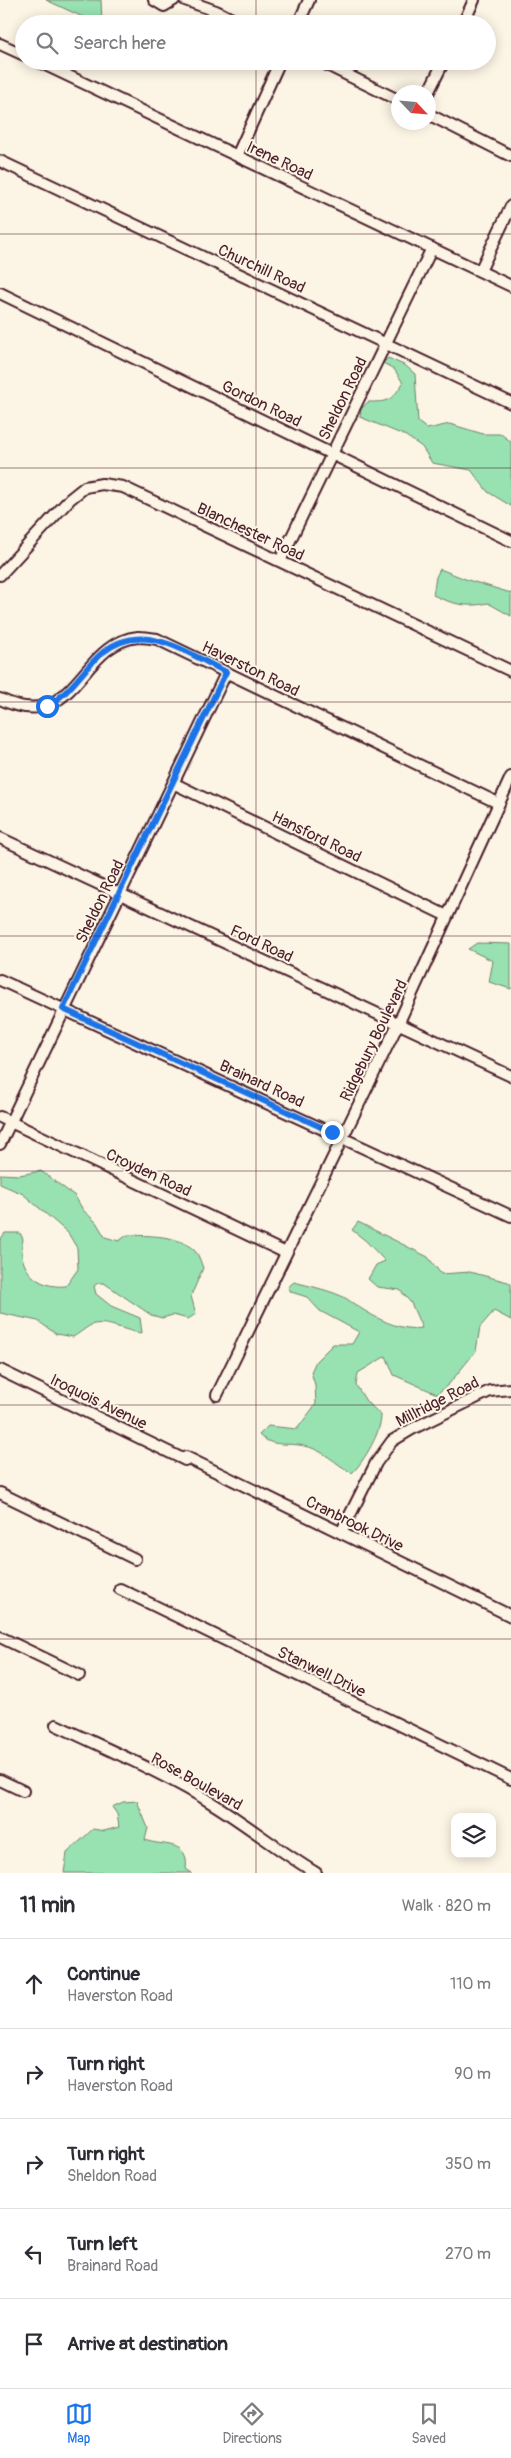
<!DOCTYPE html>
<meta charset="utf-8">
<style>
:root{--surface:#fff;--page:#f7f7f7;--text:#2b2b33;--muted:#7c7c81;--line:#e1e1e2;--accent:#1a73e8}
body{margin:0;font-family:Pangolin,sans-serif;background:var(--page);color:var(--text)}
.controls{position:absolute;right:15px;bottom:15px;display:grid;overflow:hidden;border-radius:10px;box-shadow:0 2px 12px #0003}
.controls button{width:45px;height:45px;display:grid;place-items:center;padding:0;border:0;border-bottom:1px solid var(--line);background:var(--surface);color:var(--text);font:25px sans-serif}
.compass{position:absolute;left:391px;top:85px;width:45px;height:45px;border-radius:50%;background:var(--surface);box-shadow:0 2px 12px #0003;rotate:116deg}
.stop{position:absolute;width:15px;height:15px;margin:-11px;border:4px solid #1a73e8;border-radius:50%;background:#fff}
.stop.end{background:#1a73e8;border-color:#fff;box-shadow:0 1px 5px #0008}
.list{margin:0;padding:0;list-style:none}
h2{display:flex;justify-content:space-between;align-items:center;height:65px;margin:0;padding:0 20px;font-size:21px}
h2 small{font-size:16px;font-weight:400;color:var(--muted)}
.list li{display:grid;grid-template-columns:32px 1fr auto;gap:15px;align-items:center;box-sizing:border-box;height:90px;padding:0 20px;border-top:1px solid var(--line)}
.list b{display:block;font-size:19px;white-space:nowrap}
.list p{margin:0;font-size:16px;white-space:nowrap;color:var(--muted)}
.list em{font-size:16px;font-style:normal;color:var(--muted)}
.icon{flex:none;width:28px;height:28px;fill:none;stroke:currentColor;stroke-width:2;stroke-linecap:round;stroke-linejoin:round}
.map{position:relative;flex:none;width:511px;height:1873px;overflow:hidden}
.search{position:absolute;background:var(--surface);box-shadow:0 2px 12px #0003;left:15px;right:15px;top:15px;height:55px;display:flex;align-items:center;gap:12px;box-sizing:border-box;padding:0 18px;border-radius:28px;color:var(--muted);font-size:19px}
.sheet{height:515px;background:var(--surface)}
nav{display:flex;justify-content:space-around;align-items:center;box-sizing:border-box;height:70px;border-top:1px solid var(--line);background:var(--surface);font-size:14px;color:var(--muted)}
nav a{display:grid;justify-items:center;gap:2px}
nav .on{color:var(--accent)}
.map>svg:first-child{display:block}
.green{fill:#98e1b0;stroke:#71806e}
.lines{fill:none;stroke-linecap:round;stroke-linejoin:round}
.minor-casing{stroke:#4a1f2b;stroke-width:14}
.minor{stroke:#fcf5e5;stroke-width:10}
.route{stroke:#1a73e8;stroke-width:6}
.grid{fill:none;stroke:#4a1f2b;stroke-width:1;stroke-opacity:0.55}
.labels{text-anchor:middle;stroke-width:4;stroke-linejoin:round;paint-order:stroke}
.street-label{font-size:16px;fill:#4a1f2b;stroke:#fcf5e5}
</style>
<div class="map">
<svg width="511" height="1873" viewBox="0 0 511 1873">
<rect width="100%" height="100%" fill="#fcf5e5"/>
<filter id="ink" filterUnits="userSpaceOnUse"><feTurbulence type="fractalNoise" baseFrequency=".02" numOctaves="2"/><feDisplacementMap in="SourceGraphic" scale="10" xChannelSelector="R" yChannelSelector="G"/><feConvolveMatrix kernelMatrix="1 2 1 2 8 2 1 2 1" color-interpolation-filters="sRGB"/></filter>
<g filter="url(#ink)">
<!-- green -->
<path class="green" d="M46,0H101L102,24H98Z
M388,358L406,366L415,374L418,422L427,429L450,424L483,434H501L511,442V506L488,492L471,470L432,463L422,447L406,436L360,417L361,409L368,402C389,402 391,401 403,383L394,369L383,363Z
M440,569L468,580L511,593V616L488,603C467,608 452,604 433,595L436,577Z
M477,943L511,944V989L489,982L493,961L468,949Z
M41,1171L75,1196L83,1210L96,1222L105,1237L119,1241L127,1235C149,1236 178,1234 195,1251C199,1255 201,1263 203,1268L191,1296L196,1314L188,1319L173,1315L162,1318L151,1315L104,1283H98L94,1286L96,1294L111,1306L140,1318L142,1333C127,1332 109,1321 94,1324C87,1326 79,1334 73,1337L56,1334L38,1321L0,1313V1240L5,1233H20L23,1239C16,1268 37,1289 66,1286L78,1269L77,1248L68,1233L23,1194L0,1184V1174L19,1175Z
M358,1222L428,1257L441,1274L470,1272L508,1282L511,1284V1320L494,1311L480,1327L476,1351L449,1384L437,1394L394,1375L386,1356L358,1373L356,1385L366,1401L381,1415C382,1430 364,1462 352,1473C335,1464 323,1449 304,1446C287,1442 273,1448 259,1435L268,1426L297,1429L316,1404L315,1385L311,1372L316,1361L333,1344H352L359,1332L320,1311L307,1297L291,1292L288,1287L294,1282C309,1286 334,1291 347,1299C367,1313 396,1332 422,1328L411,1303L400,1290L377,1287L368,1279L376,1265L385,1261L366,1241L352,1230Z
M137,1801L148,1828L145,1840C162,1847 190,1839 186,1869L192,1873H64L67,1853L93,1829L104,1831L119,1827L117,1814L112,1807L123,1802Z"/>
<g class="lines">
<defs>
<path id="minor" d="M154,0L164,6L174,0
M185,0L216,11L242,24
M298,24L309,0
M463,24L474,0
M0,44L24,55
M37,61L511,286
M319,61L398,100
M428,93L444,61
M428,114L511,156
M237,156L280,61
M0,161L511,403
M480,271L511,206
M0,293L511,541
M280,561L432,248
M0,575L70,499L85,487L102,484L123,487L511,671
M0,699C76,736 78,643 138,637C144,637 151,638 157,639L498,803
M173,783L447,916
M0,838L511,1076
M0,980L511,1216
M0,1117L286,1253
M0,1144L226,673
M0,1370L185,1460
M217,1395L399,1022L511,777
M186,1457L511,1616
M0,1493L135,1559
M341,1533L376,1463L392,1441L412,1429L490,1391L511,1389
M120,1589L511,1779
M0,1637L79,1675
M56,1725C109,1750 166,1774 215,1805C250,1827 281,1852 316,1873
M0,1780L23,1791"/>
</defs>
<!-- minor casing -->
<use href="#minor" class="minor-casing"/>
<!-- minor -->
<use href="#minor" class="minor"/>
</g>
</g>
<g class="lines" filter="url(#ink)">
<!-- route -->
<path class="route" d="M47,706C72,692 81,671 102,653C144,619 186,653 226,672L63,1009L332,1132"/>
</g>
<!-- grid -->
<path class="grid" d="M256,0V24M256,61V1873M0,234H511M0,468H511M0,702H511M0,936H511M0,1171H511M0,1405H511M0,1639H511"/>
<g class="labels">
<!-- street labels -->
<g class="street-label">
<text transform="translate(280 160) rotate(25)" y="6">Irene Road</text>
<text transform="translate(262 268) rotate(25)" y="6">Churchill Road</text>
<text transform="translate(342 398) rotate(-64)" y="6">Sheldon Road</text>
<text transform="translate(262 403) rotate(26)" y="6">Gordon Road</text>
<text transform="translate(251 531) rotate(25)" y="6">Blanchester Road</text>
<text transform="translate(251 668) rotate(26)" y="6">Haverston Road</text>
<text transform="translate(317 836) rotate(26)" y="6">Hansford Road</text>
<text transform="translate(99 901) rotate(-64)" y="6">Sheldon Road</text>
<text transform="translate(262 943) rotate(25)" y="6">Ford Road</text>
<text transform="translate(373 1040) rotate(-64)" y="6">Ridgebury Boulevard</text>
<text transform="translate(262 1083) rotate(25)" y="6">Brainard Road</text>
<text transform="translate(149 1172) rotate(25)" y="6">Croyden Road</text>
<text transform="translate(99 1401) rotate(26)" y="6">Iroquois Avenue</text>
<text transform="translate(437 1401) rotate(-27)" y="6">Millridge Road</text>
<text transform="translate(355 1523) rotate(26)" y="6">Cranbrook Drive</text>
<text transform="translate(322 1671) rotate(26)" y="6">Stanwell Drive</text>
<text transform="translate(197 1781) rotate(29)" y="6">Rose Boulevard</text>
</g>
</g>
</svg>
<div class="controls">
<button><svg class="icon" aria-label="layers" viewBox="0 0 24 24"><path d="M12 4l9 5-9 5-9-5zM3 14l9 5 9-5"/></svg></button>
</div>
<svg class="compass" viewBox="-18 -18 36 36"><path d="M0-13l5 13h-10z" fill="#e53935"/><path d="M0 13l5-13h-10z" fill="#7c7c81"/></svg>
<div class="stop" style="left:47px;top:706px"></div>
<div class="stop end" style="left:332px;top:1132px"></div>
<div class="search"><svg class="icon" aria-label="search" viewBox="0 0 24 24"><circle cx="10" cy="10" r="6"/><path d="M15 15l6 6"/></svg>Search here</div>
</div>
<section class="sheet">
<h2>11 min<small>Walk · 820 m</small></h2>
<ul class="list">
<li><svg class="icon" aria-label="ahead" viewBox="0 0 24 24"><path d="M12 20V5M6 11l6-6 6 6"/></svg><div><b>Continue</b><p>Haverston Road</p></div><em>110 m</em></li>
<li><svg class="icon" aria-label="right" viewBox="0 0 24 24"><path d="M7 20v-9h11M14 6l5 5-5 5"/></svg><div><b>Turn right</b><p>Haverston Road</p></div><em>90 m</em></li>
<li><svg class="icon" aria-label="right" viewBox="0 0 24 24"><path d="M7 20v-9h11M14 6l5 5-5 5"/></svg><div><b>Turn right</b><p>Sheldon Road</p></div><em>350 m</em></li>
<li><svg class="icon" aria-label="left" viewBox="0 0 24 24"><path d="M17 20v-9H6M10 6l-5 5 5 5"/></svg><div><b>Turn left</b><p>Brainard Road</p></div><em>270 m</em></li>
<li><svg class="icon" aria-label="arrive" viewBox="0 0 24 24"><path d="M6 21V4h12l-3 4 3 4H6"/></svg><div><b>Arrive at destination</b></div></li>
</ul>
</section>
<nav>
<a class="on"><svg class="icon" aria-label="map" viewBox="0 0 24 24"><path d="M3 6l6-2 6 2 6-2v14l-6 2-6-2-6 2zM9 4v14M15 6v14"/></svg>Map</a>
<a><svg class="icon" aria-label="directions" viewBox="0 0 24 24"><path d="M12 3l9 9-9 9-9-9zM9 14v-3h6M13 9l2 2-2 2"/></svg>Directions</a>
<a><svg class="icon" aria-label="saved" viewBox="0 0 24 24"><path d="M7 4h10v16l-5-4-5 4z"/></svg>Saved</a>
</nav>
